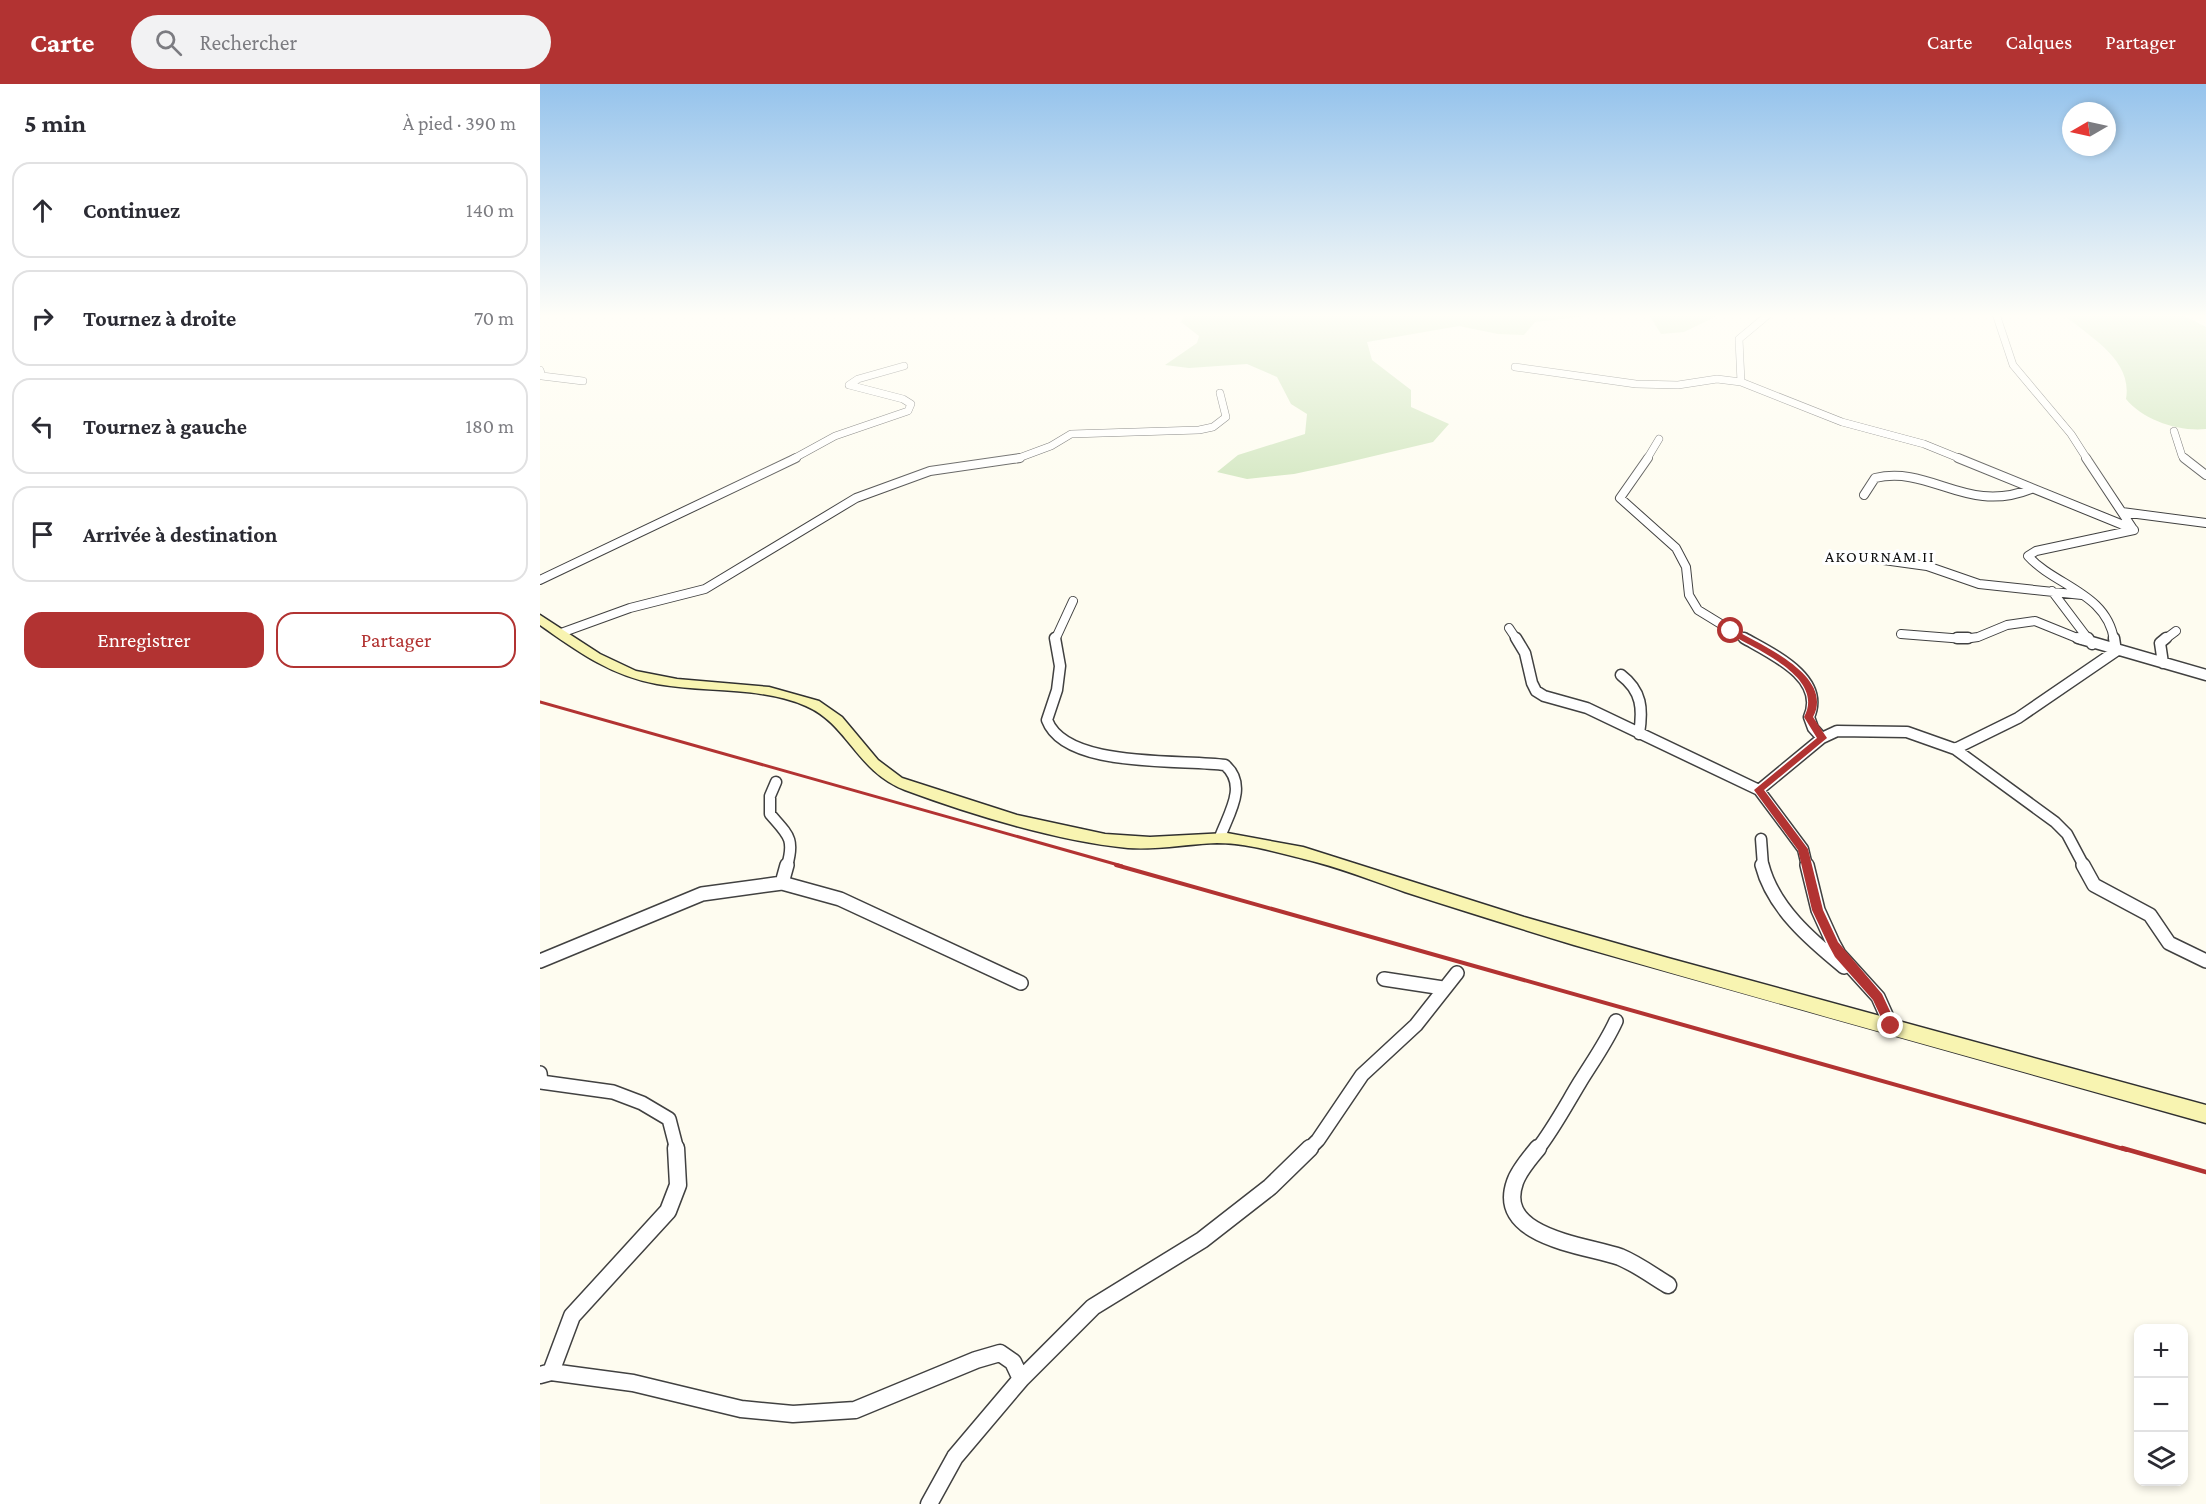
<!DOCTYPE html>
<html lang="fr">
<meta charset="utf-8">
<style>
:root{--surface:#fff;--page:#f2f2f3;--text:#2b2b33;--muted:#7c7c81;--line:#e1e1e2;--accent:#b23332}
body{margin:0;font-family:"Crimson Pro",serif;background:var(--page);color:var(--text)}
.controls{position:absolute;right:18px;bottom:18px;display:grid;overflow:hidden;border-radius:12px;box-shadow:0 3px 9px #0003}
.controls button{width:54px;height:54px;display:grid;place-items:center;padding:0;border:0;border-bottom:2px solid var(--line);background:var(--surface);color:var(--text);font:30px sans-serif}
.compass{position:absolute;left:1522px;top:18px;width:54px;height:54px;border-radius:50%;background:var(--surface);box-shadow:0 3px 9px #0003;rotate:261deg}
.stop{position:absolute;width:18px;height:18px;margin:-14px;border:4px solid #b23332;border-radius:50%;background:#fff}
.stop.end{background:#b23332;border-color:#fff;box-shadow:0 2px 6px #0008}
.list{margin:0;padding:0;list-style:none}
h2{display:flex;justify-content:space-between;align-items:center;height:78px;margin:0;padding:0 24px;font-size:26px}
h2 small{font-size:20px;font-weight:400;color:var(--muted)}
.list li{display:grid;grid-template-columns:39px 1fr auto;gap:18px;align-items:center;box-sizing:border-box;height:96px;margin:0 12px 12px;padding:0 12px;border:2px solid var(--line);border-radius:18px}
.list b{display:block;font-size:22px;white-space:nowrap}
.list em{font-size:20px;font-style:normal;color:var(--muted)}
.actions{display:flex;gap:12px;padding:18px 24px}
.actions a{flex:1;padding:14px 0;border:2px solid var(--accent);border-radius:18px;text-align:center;font-size:21px;color:var(--accent)}
.actions .main{background:var(--accent);color:#fff}
.icon{flex:none;width:33px;height:33px;fill:none;stroke:currentColor;stroke-width:2;stroke-linecap:round;stroke-linejoin:round}
.map{position:relative;flex:none;width:1666px;height:1420px;overflow:hidden}
header{display:flex;align-items:center;gap:36px;box-sizing:border-box;height:84px;padding:0 30px;background:var(--accent);color:#fff}
header strong{font-size:28px}
nav{display:flex;gap:33px;margin-inline-start:auto;font-size:21px}
.search{width:420px;height:54px;background:var(--page);display:flex;align-items:center;gap:15px;box-sizing:border-box;padding:0 21px;border-radius:33px;color:var(--muted);font-size:22px}
main{display:flex}
aside{flex:1;background:var(--surface)}
.map>svg:first-child{display:block}
.green{fill:#cfe5bc}
.lines{fill:none;stroke-linecap:round;stroke-linejoin:round}
.street-far4-casing{stroke:#414141;stroke-width:8}
.street-far3-casing{stroke:#414141;stroke-width:10}
.street-far2-casing{stroke:#414141;stroke-width:13}
.street-far1-casing{stroke:#414141;stroke-width:16}
.street-casing{stroke:#414141;stroke-width:19}
.secondary-casing{stroke:#303030;stroke-width:3}
.street-far4{stroke:#fff;stroke-width:7}
.street-far3{stroke:#fff;stroke-width:8}
.street-far2{stroke:#fff;stroke-width:10}
.street-far1{stroke:#fff;stroke-width:13}
.street{stroke:#fff;stroke-width:16}
.secondary{fill:#f8f4b1;fill-rule:evenodd}
.rail-far2{stroke:#b23332;stroke-width:3}
.rail-far1{stroke:#b23332;stroke-width:4}
.rail{stroke:#b23332;stroke-width:4.5}
.route{fill:#b23332}
.labels{text-anchor:middle;stroke-width:6;stroke-linejoin:round;paint-order:stroke}
.far-quarter-label{font-size:16px;letter-spacing:1.5px;fill:#0e0e0e;stroke:#fff}
</style>
<header>
<strong>Carte</strong>
<div class="search"><svg class="icon" aria-label="search" viewBox="0 0 24 24"><circle cx="10" cy="10" r="6"/><path d="M15 15l6 6"/></svg>Rechercher</div>
<nav><a>Carte</a><a>Calques</a><a>Partager</a></nav>
</header>
<main>
<aside>
<h2>5 min<small>À pied · 390 m</small></h2>
<ul class="list">
<li><svg class="icon" aria-label="ahead" viewBox="0 0 24 24"><path d="M12 20V5M6 11l6-6 6 6"/></svg><div><b>Continuez</b></div><em>140 m</em></li>
<li><svg class="icon" aria-label="right" viewBox="0 0 24 24"><path d="M7 20v-9h11M14 6l5 5-5 5"/></svg><div><b>Tournez à droite</b></div><em>70 m</em></li>
<li><svg class="icon" aria-label="left" viewBox="0 0 24 24"><path d="M17 20v-9H6M10 6l-5 5 5 5"/></svg><div><b>Tournez à gauche</b></div><em>180 m</em></li>
<li><svg class="icon" aria-label="arrive" viewBox="0 0 24 24"><path d="M6 21V4h12l-3 4 3 4H6"/></svg><div><b>Arrivée à destination</b></div></li>
</ul>
<div class="actions"><a class="main">Enregistrer</a><a>Partager</a></div>
</aside>
<div class="map">
<svg width="1666" height="1420" viewBox="0 0 1666 1420">
<rect width="100%" height="100%" fill="#fefcf0"/>
<!-- green -->
<path class="green" d="M652,230H1065L995,238L984,251L958,250L919,242L827,258L832,276L871,306V323L909,340L893,358L796,381L754,390L707,395L677,388L698,371L765,350L767,330L751,320L737,293L707,280L649,284L625,281L657,259L659,252L641,238L644,232Z
M1102,230H1181L1144,248L1121,250L1109,231Z
M1523,230H1641L1666,243V345C1639,348 1603,336 1586,315C1593,275 1549,253 1523,230Z"/>
<g class="lines">
<defs>
<path id="street-far4" d="M1456,230L1473,281L1531,350L1547,375
M975,283L1096,300L1138,301L1177,295L1201,298L1302,338L1384,360L1421,375
M0,286L2,292L43,297
M1201,298L1199,255L1229,230
M1634,347L1642,372L1646,375
M253,375L295,352L368,327L371,320L363,315L309,301L318,295L364,282
M476,375L511,362L531,350L659,346L673,343L686,333L680,309
M1107,375L1119,355"/>
<path id="street-far3" d="M1108,374L1080,414L1136,464L1146,483L1149,511L1158,526L1207,556
M1418,374L1593,445
M1546,374L1593,445
M1644,374L1666,391
M1324,411L1335,394C1391,381 1426,431 1491,405
M1582,428L1666,439
M1329,474L1387,482L1439,500L1542,511
M0,496L256,374
M1512,507L1549,556
M969,544L977,556
M21,549L90,524L165,505L316,414L390,387L480,374
M1361,550L1424,555L1438,553L1467,541L1495,537L1542,556
M515,556L533,517
M1574,556C1567,509 1515,502 1488,472L1496,467L1594,446
M1624,556L1636,547"/>
<path id="street-far2" d="M515,554L520,582L517,606L507,636C525,685 641,675 685,681C708,701 689,729 680,753
M976,554L985,569L992,599L996,607L1004,612L1047,624L1219,706L1263,765L1267,782
M1204,554C1232,570 1286,594 1269,633L1273,644L1282,654
M1417,554H1428
M1538,554L1666,591
M1548,554L1552,560
M1623,579L1620,559L1626,554
M1081,591C1102,607 1103,625 1099,650
M236,698L230,712V730C248,751 255,754 247,782
M1219,706L1282,654L1297,647L1367,648L1415,665
M1221,755L1223,782
M1544,782L1527,750L1515,738L1415,665L1478,634L1576,567L1574,554"/>
<path id="street-far1" d="M1222,781C1233,824 1271,856 1304,883
M1267,781L1278,826L1293,859L1299,870L1338,913L1351,942
M1543,781L1554,801L1610,831L1629,859L1666,877
M242,799L247,781
M0,877L162,810L242,799L300,815L481,899
M844,895L903,904
M0,989L1,998L73,1008L102,1019L129,1035L137,1066
M768,1066L778,1056L822,991L876,941L917,889
M997,1066C1014,1044 1026,1021 1040,998C1053,977 1066,959 1076,937"/>
<path id="street" d="M998,1064C990,1074 979,1086 975,1098C955,1154 1046,1161 1080,1173C1097,1180 1113,1192 1128,1201
M11,1288L32,1232L128,1127L138,1101L136,1064
M0,1291L11,1288L93,1299L201,1325L253,1330L315,1326L436,1276L460,1269L473,1278L481,1295
M389,1420L415,1373L481,1295L553,1223L662,1156L730,1103L770,1064"/>
<path id="secondary" d="M0,531L60,570L96,587L137,595L229,603L279,617L302,633L338,676L362,694L477,731L565,750L610,753L687,749L763,763L984,833L1128,874L1666,1021V1039C1455,980 1244,922 1034,861C978,844 921,826 865,808C831,796 798,783 764,775C736,768 706,759 677,759C647,760 618,766 588,764C518,757 432,731 365,706C317,688 308,640 266,622C219,602 166,609 117,600C71,592 37,567 0,541Z"/>
</defs>
<!-- street-far4 casing -->
<use href="#street-far4" class="street-far4-casing"/>
<!-- street-far3 casing -->
<use href="#street-far3" class="street-far3-casing"/>
<!-- street-far2 casing -->
<use href="#street-far2" class="street-far2-casing"/>
<!-- street-far1 casing -->
<use href="#street-far1" class="street-far1-casing"/>
<!-- street casing -->
<use href="#street" class="street-casing"/>
<!-- secondary casing -->
<use href="#secondary" class="secondary-casing"/>
<!-- street-far4 -->
<use href="#street-far4" class="street-far4"/>
<!-- street-far3 -->
<use href="#street-far3" class="street-far3"/>
<!-- street-far2 -->
<use href="#street-far2" class="street-far2"/>
<!-- street-far1 -->
<use href="#street-far1" class="street-far1"/>
<!-- street -->
<use href="#street" class="street"/>
<!-- secondary -->
<use href="#secondary" class="secondary"/>
<!-- rail-far2 -->
<path class="rail-far2" d="M0,618L582,782"/>
<!-- rail-far1 -->
<path class="rail-far1" d="M576,781L1587,1066"/>
<!-- rail -->
<path class="rail" d="M1582,1064L1666,1088"/>
</g>
<!-- sky -->
<linearGradient id="sky" x2="0" y2="1"><stop stop-color="#95c3ec"/><stop offset="0.54" stop-color="#fffef8"/><stop offset="1" stop-color="#fffef8" stop-opacity="0"/></linearGradient>
<rect width="1666" height="429" fill="url(#sky)"/>
<!-- route -->
<path class="route" d="M1188,545H1193C1221,561 1295,592 1273,633L1287,654L1224,706L1268,765L1283,826L1298,858L1342,910L1357,942L1356,946H1347L1333,916L1295,873L1289,862L1272,826L1258,766L1214,706L1277,654L1264,633C1286,593 1215,565 1188,549Z"/>
<g class="labels">
<!-- far-quarter labels -->
<g class="far-quarter-label">
<text x="1340" y="478">AKOURNAM II</text>
</g>
</g>
</svg>
<div class="controls">
<button>+</button>
<button>−</button>
<button><svg class="icon" aria-label="layers" viewBox="0 0 24 24"><path d="M12 4l9 5-9 5-9-5zM3 14l9 5 9-5"/></svg></button>
</div>
<svg class="compass" viewBox="-18 -18 36 36"><path d="M0-13l5 13h-10z" fill="#e53935"/><path d="M0 13l5-13h-10z" fill="#7c7c81"/></svg>
<div class="stop" style="left:1191px;top:547px"></div>
<div class="stop end" style="left:1351px;top:942px"></div>
</div>
</main>
